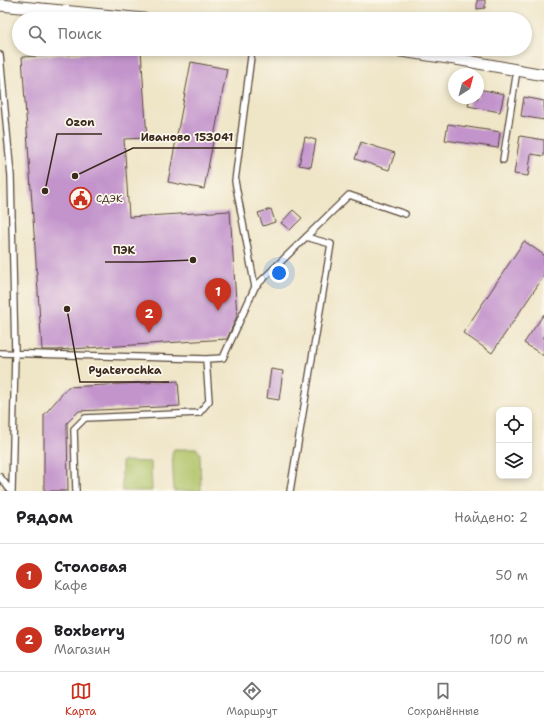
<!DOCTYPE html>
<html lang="ru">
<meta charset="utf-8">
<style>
:root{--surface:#fff;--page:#f2f2f2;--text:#202124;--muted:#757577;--line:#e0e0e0;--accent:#c8321e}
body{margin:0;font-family:"Shantell Sans",sans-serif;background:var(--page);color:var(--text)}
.controls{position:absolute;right:12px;bottom:12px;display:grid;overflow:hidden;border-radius:8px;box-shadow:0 2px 6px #0003}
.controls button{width:36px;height:36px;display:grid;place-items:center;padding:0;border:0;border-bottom:1px solid var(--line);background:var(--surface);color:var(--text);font:20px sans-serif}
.compass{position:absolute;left:448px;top:68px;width:36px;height:36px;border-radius:50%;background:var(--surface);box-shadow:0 2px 6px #0003;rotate:36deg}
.you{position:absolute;left:279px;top:273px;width:14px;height:14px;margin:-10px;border:3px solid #fff;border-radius:50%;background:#1a73e8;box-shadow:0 0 0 6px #1a73e833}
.badge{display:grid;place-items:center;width:26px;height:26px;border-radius:50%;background:var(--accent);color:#fff;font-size:13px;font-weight:700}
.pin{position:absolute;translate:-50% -33px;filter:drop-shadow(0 1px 2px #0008)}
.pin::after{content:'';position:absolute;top:21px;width:14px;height:12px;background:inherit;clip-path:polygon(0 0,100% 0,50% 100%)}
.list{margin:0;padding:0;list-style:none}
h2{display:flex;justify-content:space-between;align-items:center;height:52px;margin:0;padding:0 16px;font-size:17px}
h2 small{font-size:13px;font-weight:400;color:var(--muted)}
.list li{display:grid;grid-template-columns:26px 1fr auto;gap:12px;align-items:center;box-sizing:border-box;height:64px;padding:0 16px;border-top:1px solid var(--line)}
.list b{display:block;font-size:15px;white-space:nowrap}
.list p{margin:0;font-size:13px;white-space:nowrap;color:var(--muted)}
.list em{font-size:13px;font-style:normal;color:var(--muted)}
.icon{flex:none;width:22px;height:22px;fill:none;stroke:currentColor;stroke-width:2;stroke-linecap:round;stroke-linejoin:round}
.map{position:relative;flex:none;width:544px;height:491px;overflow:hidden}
.search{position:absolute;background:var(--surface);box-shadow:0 2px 6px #0003;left:12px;right:12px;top:12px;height:44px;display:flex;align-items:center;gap:10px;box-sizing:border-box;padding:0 14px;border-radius:22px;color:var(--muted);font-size:15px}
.sheet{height:180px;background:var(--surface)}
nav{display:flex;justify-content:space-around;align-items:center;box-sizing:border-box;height:56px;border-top:1px solid var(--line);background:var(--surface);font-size:11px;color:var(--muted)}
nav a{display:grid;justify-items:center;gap:2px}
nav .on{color:var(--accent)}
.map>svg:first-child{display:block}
.green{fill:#afc266;stroke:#757642}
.building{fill:#c394cc}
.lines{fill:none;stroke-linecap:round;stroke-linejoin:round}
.service-casing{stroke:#564637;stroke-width:8}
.minor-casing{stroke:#564637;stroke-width:13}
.service{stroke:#fff;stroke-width:5.5}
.minor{stroke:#fff;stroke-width:11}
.labels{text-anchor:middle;stroke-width:3.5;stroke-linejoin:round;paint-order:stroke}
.poi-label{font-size:10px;fill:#3b2a1e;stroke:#fbf7ec;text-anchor:start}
.leader{fill:none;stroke:#3b2a1e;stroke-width:1.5}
.callout-dot{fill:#3b2a1e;stroke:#fbf7ec;stroke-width:1.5}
.callout-label{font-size:11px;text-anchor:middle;font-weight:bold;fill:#3b2a1e;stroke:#fbf7ec;stroke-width:3.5;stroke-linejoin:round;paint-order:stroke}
</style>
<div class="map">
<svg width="544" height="491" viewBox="0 0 544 491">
<rect width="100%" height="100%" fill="#fbf7ec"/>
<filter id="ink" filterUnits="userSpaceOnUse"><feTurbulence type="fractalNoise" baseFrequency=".025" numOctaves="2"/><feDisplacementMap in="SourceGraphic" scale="8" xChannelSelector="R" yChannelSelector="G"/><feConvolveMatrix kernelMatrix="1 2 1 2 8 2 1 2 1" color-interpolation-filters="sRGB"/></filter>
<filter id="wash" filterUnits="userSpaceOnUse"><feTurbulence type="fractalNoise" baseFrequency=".012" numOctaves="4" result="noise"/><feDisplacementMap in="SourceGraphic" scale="16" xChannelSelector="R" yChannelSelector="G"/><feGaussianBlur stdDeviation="0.9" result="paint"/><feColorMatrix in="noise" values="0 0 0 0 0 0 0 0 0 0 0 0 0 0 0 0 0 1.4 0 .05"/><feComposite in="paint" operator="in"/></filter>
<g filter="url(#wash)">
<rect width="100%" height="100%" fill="#efe5c7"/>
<!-- green -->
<path class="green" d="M174,449H197L200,453L201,491H174L172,453Z
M122,461L151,462L152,491H122Z"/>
<g id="blocks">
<!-- building -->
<path class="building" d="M477,0H485V8L477,9Z
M141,50L147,138L124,139L129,217L230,211L237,316L227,339L56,350H42L22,57Z
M191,62L227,69L204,189L168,182Z
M478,89L504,94L500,112L468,106L470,98H478Z
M524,97L544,101V120L521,116Z
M448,124L500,132L498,148L445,140Z
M520,136L544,140V156L531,154L528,176L514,174Z
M305,137L316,140L311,167L299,165Z
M361,142L395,153L389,170L355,159Z
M271,209L275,222L263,226L258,213Z
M293,210L302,218L290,230L281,223Z
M524,241L544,255V276L492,353L463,333Z
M544,314V356L524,343Z
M271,369L283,371L279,400L267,398Z
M178,381L180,406L79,411L67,423L68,491H44V415L68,387Z"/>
</g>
</g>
<g filter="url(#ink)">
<use href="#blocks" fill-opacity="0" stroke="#564637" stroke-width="1"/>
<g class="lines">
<defs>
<path id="service" d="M252,49L235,181L255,287L349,195L405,214
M0,55L11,176L15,353L12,491
M503,160L517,70
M0,353L206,359L223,358L255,287
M0,477L11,491
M76,491L74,429L85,418L199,413L209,401L206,359
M290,491L331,244L306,237"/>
<path id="minor" d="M0,5L144,19
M388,49L462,60L544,75"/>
</defs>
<!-- service casing -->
<use href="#service" class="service-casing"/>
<!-- minor casing -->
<use href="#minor" class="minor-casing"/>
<!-- service -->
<use href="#service" class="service"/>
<!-- minor -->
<use href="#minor" class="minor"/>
</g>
</g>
<!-- icons -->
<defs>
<symbol id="civic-ring" viewBox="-11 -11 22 22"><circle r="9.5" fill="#fbf7ec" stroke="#c8321e" stroke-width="1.5"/><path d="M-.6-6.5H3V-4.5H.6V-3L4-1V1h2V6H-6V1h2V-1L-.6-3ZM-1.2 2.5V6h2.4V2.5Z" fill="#c8321e"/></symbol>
</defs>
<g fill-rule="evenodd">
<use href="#civic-ring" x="68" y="186" width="25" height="25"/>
</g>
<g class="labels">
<!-- poi labels -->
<g class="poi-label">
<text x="96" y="202">СДЭК</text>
</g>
</g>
<!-- callouts -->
<path class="leader" d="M45 191L57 134H102M75 176L133 148H241M193 260L143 262H105M67 309L80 382H169"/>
<g class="callout-dot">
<circle cx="45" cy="191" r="4"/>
<circle cx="75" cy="176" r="4"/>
<circle cx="193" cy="260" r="4"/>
<circle cx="67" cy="309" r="4"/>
</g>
<g class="callout-label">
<text x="80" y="126">Ozon</text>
<text x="187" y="141">Иваново 153041</text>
<text x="124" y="254">ПЭК</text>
<text x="125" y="374">Pyaterochka</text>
</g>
</svg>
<div class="controls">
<button><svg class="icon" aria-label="locate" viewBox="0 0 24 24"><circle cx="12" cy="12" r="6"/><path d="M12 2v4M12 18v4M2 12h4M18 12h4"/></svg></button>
<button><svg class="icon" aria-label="layers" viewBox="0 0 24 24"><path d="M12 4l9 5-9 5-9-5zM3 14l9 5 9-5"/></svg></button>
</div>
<svg class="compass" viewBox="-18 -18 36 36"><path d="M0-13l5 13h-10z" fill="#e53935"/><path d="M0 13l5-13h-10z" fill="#757577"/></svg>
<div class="you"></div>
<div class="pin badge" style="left:218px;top:311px">1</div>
<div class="pin badge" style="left:149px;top:333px">2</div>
<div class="search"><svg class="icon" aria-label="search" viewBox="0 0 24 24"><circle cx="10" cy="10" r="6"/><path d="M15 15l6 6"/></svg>Поиск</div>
</div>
<section class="sheet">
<h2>Рядом<small>Найдено: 2</small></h2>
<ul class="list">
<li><span class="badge">1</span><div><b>Столовая</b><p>Кафе</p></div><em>50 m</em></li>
<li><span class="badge">2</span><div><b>Boxberry</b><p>Магазин</p></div><em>100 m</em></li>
</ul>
</section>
<nav>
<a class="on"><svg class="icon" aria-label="map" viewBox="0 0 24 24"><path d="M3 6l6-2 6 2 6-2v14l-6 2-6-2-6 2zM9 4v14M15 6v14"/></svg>Карта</a>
<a><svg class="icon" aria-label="directions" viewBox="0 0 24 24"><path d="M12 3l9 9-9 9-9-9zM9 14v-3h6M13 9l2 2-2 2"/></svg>Маршрут</a>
<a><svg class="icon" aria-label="saved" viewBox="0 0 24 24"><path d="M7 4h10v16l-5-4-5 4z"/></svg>Сохранённые</a>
</nav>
